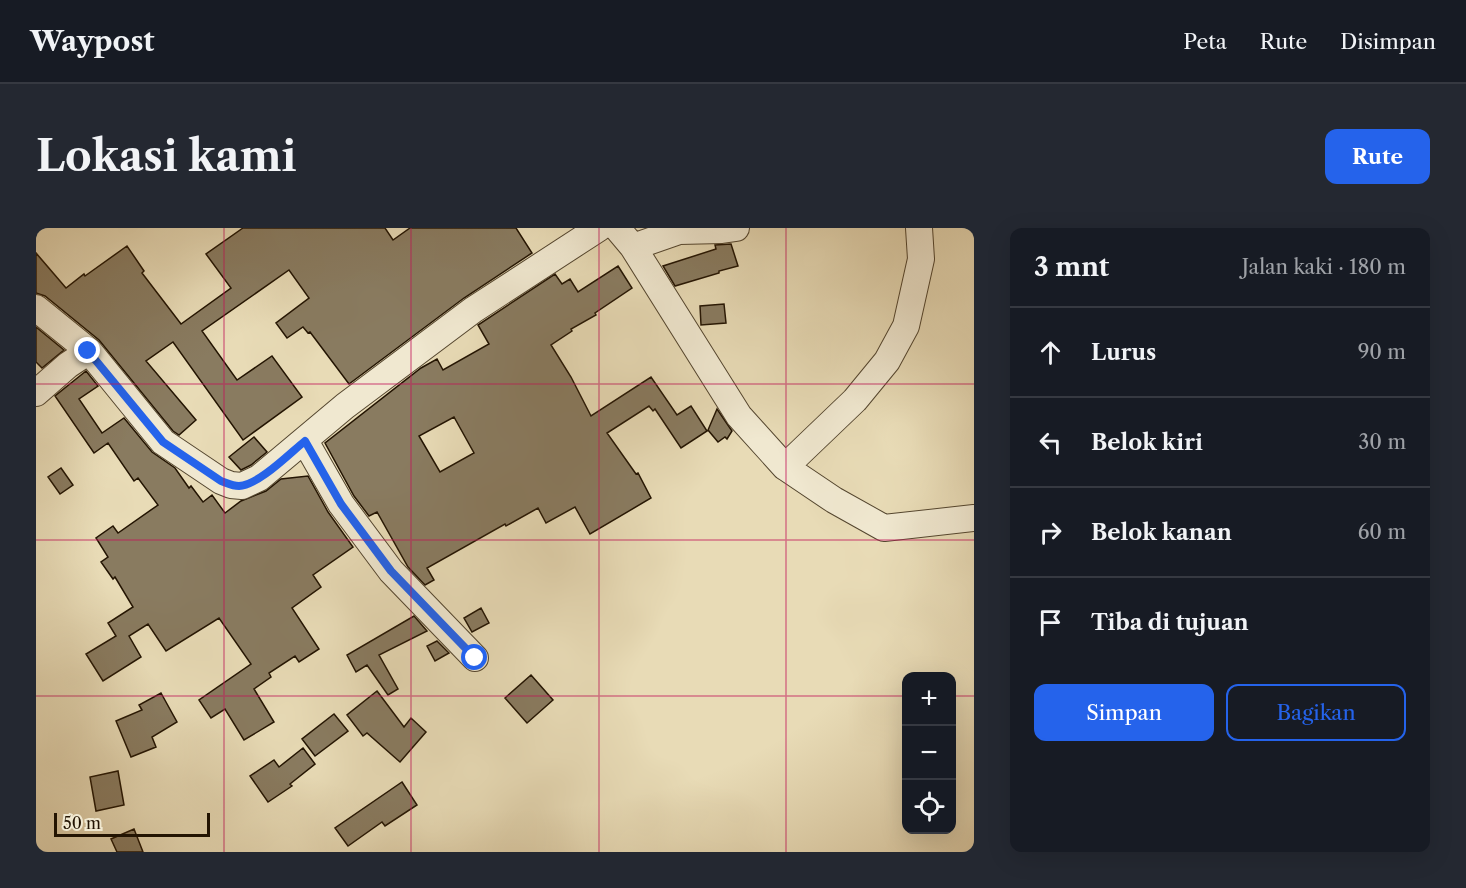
<!DOCTYPE html>
<html lang="id">
<meta charset="utf-8">
<style>
:root{--surface:#171b24;--page:#242831;--text:#f1f3f6;--muted:#9ea1a6;--line:#363941;--accent:#2563eb}
body{margin:0;font-family:"Libre Caslon Text",serif;background:var(--page);color:var(--text)}
.controls{position:absolute;right:18px;bottom:18px;display:grid;overflow:hidden;border-radius:12px;box-shadow:0 6px 24px #0002}
.controls button{width:54px;height:54px;display:grid;place-items:center;padding:0;border:0;border-bottom:2px solid var(--line);background:var(--surface);color:var(--text);font:30px sans-serif}
.scale{position:absolute;left:18px;bottom:15px;width:156px;box-sizing:border-box;padding-left:6px;border:3px solid #231402;border-top:0;font-size:16px;line-height:21px;white-space:nowrap;color:#231402;-webkit-text-stroke:4px #f0e8d0;paint-order:stroke}
.stop{position:absolute;width:18px;height:18px;margin:-14px;border:4px solid #2563eb;border-radius:50%;background:#fff}
.stop.end{background:#2563eb;border-color:#fff;box-shadow:0 2px 6px #0008}
.list{margin:0;padding:0;list-style:none}
h2{display:flex;justify-content:space-between;align-items:center;height:78px;margin:0;padding:0 24px;font-size:26px}
h2 small{font-size:20px;font-weight:400;color:var(--muted)}
.list li{display:grid;grid-template-columns:39px 1fr auto;gap:18px;align-items:center;box-sizing:border-box;height:90px;padding:0 24px;border-top:2px solid var(--line)}
.list b{display:block;font-size:22px;white-space:nowrap}
.list em{font-size:20px;font-style:normal;color:var(--muted)}
.actions{display:flex;gap:12px;padding:18px 24px}
.actions a{flex:1;padding:14px 0;border:2px solid var(--accent);border-radius:12px;text-align:center;font-size:21px;color:var(--accent)}
.actions .main{background:var(--accent);color:#fff}
.icon{flex:none;width:33px;height:33px;fill:none;stroke:currentColor;stroke-width:2;stroke-linecap:round;stroke-linejoin:round}
.map{position:relative;flex:none;width:938px;height:624px;overflow:hidden;border-radius:12px}
header{display:flex;align-items:center;gap:36px;box-sizing:border-box;height:84px;padding:0 30px;background:var(--surface);border-bottom:2px solid var(--line)}
header strong{font-size:28px}
nav{display:flex;gap:33px;margin-inline-start:auto;font-size:21px}
.intro{display:flex;align-items:center;justify-content:space-between;box-sizing:border-box;height:144px;padding:0 36px}
h1{margin:0;font-size:42px}
.button{padding:15px 27px;border-radius:12px;background:var(--accent);color:#fff;font-size:21px;font-weight:700}
main{display:flex;gap:36px;padding:0 36px}
aside{flex:1;background:var(--surface);border-radius:12px;box-shadow:0 6px 24px #0002}
.map>svg:first-child{display:block}
.building{fill:#897b60;stroke:#231402;stroke-width:1.5;fill-rule:evenodd}
.lines{fill:none;stroke-linecap:round;stroke-linejoin:round}
.street-casing{stroke:#54462f;stroke-width:28}
.street{stroke:#f0e8d0;stroke-width:26}
.route{stroke:#2563eb;stroke-width:8}
.grid{fill:none;stroke:#c2185b;stroke-width:1.5;stroke-opacity:0.55}
</style>
<header>
<strong>Waypost</strong>
<nav><a>Peta</a><a>Rute</a><a>Disimpan</a></nav>
</header>
<div class="intro"><h1>Lokasi kami</h1><a class="button">Rute</a></div>
<main>
<div class="map">
<svg width="938" height="624" viewBox="0 0 938 624">
<rect width="100%" height="100%" fill="#e8dbb6"/>
<filter id="stains"><feTurbulence type="fractalNoise" baseFrequency=".00333" numOctaves="4"/><feColorMatrix values="0 0 0 0 .2 0 0 0 0 .09 0 0 0 0 .02 0 0 0 .5 -.17"/></filter>
<radialGradient id="worn" r=".72"><stop offset=".6" stop-color="#630" stop-opacity="0"/><stop offset="1" stop-color="#630" stop-opacity=".3"/></radialGradient>
<!-- building -->
<path class="building" d="M207,0H349L357,12L374,0H480L496,25L428,70L313,156L274,104L272,105L267,99L251,110L240,95L273,70L253,42L166,103L201,152L236,128L266,169L207,212L137,114L110,133L160,192L143,207L137,203L63,112L9,68L0,65V25L30,60L48,46L49,48L91,18L108,43L106,45L145,96L195,60L170,26Z
M695,16L702,38L683,43V45L639,58L627,38L680,21L679,17Z
M582,38L596,60L559,85L560,87L535,101L536,103L515,117L535,149L555,188L615,149L641,187L655,178L671,203L645,220L619,181L617,183L613,178L571,205L600,246L602,245L615,270L554,306L539,279L510,295L502,280L470,298L469,296L391,340L398,352L389,357L372,339L341,284L333,288L318,268L289,215L385,140L401,131L407,142L453,116L442,97L519,46L526,56L534,51L542,64ZM418,189L438,225L404,244L383,208Z
M688,76L690,95L665,97L664,78Z
M0,99L28,122L6,140L0,134Z
M50,143L62,158L43,171L66,205L88,190L116,224L139,240L153,260L155,258L167,274L176,267L189,285L205,273L230,263L245,251L272,248L292,284L317,319L277,347L285,359L256,380L283,421L263,434L259,428L233,445L235,449L218,461L238,494L208,512L189,481L175,490L163,472L215,436L183,390L130,423L112,396L93,408L105,429L67,453L50,426L80,408L72,395L97,379L79,349L77,351L65,334L72,329L60,310L77,298L82,305L122,277L102,250L98,253L72,215L58,225L19,168Z
M681,181L696,203L691,211L689,209L682,214L672,202Z
M218,209L231,224L215,237L205,242L193,229Z
M25,240L37,257L24,266L12,249Z
M445,380L453,395L436,404L428,390Z
M378,388L391,403L343,427L362,461L352,467L331,437L320,444L311,427Z
M401,413L413,425L399,433L391,418Z
M495,447L517,472L491,495L469,470Z
M341,463L368,499L375,490L390,504L364,534L331,505L327,508L311,487Z
M125,465L141,494L116,509L120,519L95,529L80,493L106,482L103,477Z
M298,486L312,503L279,528L266,511Z
M267,520L279,536L254,556L256,558L232,574L214,548L238,532L243,539Z
M82,543L88,577L60,583L54,549Z
M366,554L381,577L349,598L346,594L312,618L299,600Z
M98,601L107,624H81L75,611Z"/>
<g class="lines">
<defs>
<path id="street" d="M581,0L597,19L703,188L749,239L798,272L848,300L938,290
M597,19L643,3L686,2L700,0
M0,80L53,123L127,214L185,253L195,257L206,258L223,250L309,178L437,82L563,0
M0,165L32,137L53,123
M269,213L305,276L355,343L439,430
M749,239L819,172L851,133L870,98L885,31L883,0"/>
</defs>
<!-- street casing -->
<use href="#street" class="street-casing"/>
<!-- street -->
<use href="#street" class="street"/>
</g>
<g class="lines">
<!-- route -->
<path class="route" d="M52,123L127,214L185,253C191,255 196,258 203,258C223,257 254,225 269,213L305,276L355,343L439,430"/>
</g>
<!-- grid -->
<path class="grid" d="M188,0V624M375,0V624M563,0V624M750,0V624M0,156H938M0,312H938M0,468H870M916,468H938"/>
<rect width="100%" height="100%" filter="url(#stains)"/>
<rect width="100%" height="100%" fill="url(#worn)"/>
</svg>
<div class="controls">
<button>+</button>
<button>−</button>
<button><svg class="icon" aria-label="locate" viewBox="0 0 24 24"><circle cx="12" cy="12" r="6"/><path d="M12 2v4M12 18v4M2 12h4M18 12h4"/></svg></button>
</div>
<div class="scale">50 m</div>
<div class="stop" style="left:439px;top:430px"></div>
<div class="stop end" style="left:52px;top:123px"></div>
</div>
<aside>
<h2>3 mnt<small>Jalan kaki · 180 m</small></h2>
<ul class="list">
<li><svg class="icon" aria-label="ahead" viewBox="0 0 24 24"><path d="M12 20V5M6 11l6-6 6 6"/></svg><div><b>Lurus</b></div><em>90 m</em></li>
<li><svg class="icon" aria-label="left" viewBox="0 0 24 24"><path d="M17 20v-9H6M10 6l-5 5 5 5"/></svg><div><b>Belok kiri</b></div><em>30 m</em></li>
<li><svg class="icon" aria-label="right" viewBox="0 0 24 24"><path d="M7 20v-9h11M14 6l5 5-5 5"/></svg><div><b>Belok kanan</b></div><em>60 m</em></li>
<li><svg class="icon" aria-label="arrive" viewBox="0 0 24 24"><path d="M6 21V4h12l-3 4 3 4H6"/></svg><div><b>Tiba di tujuan</b></div></li>
</ul>
<div class="actions"><a class="main">Simpan</a><a>Bagikan</a></div>
</aside>
</main>
